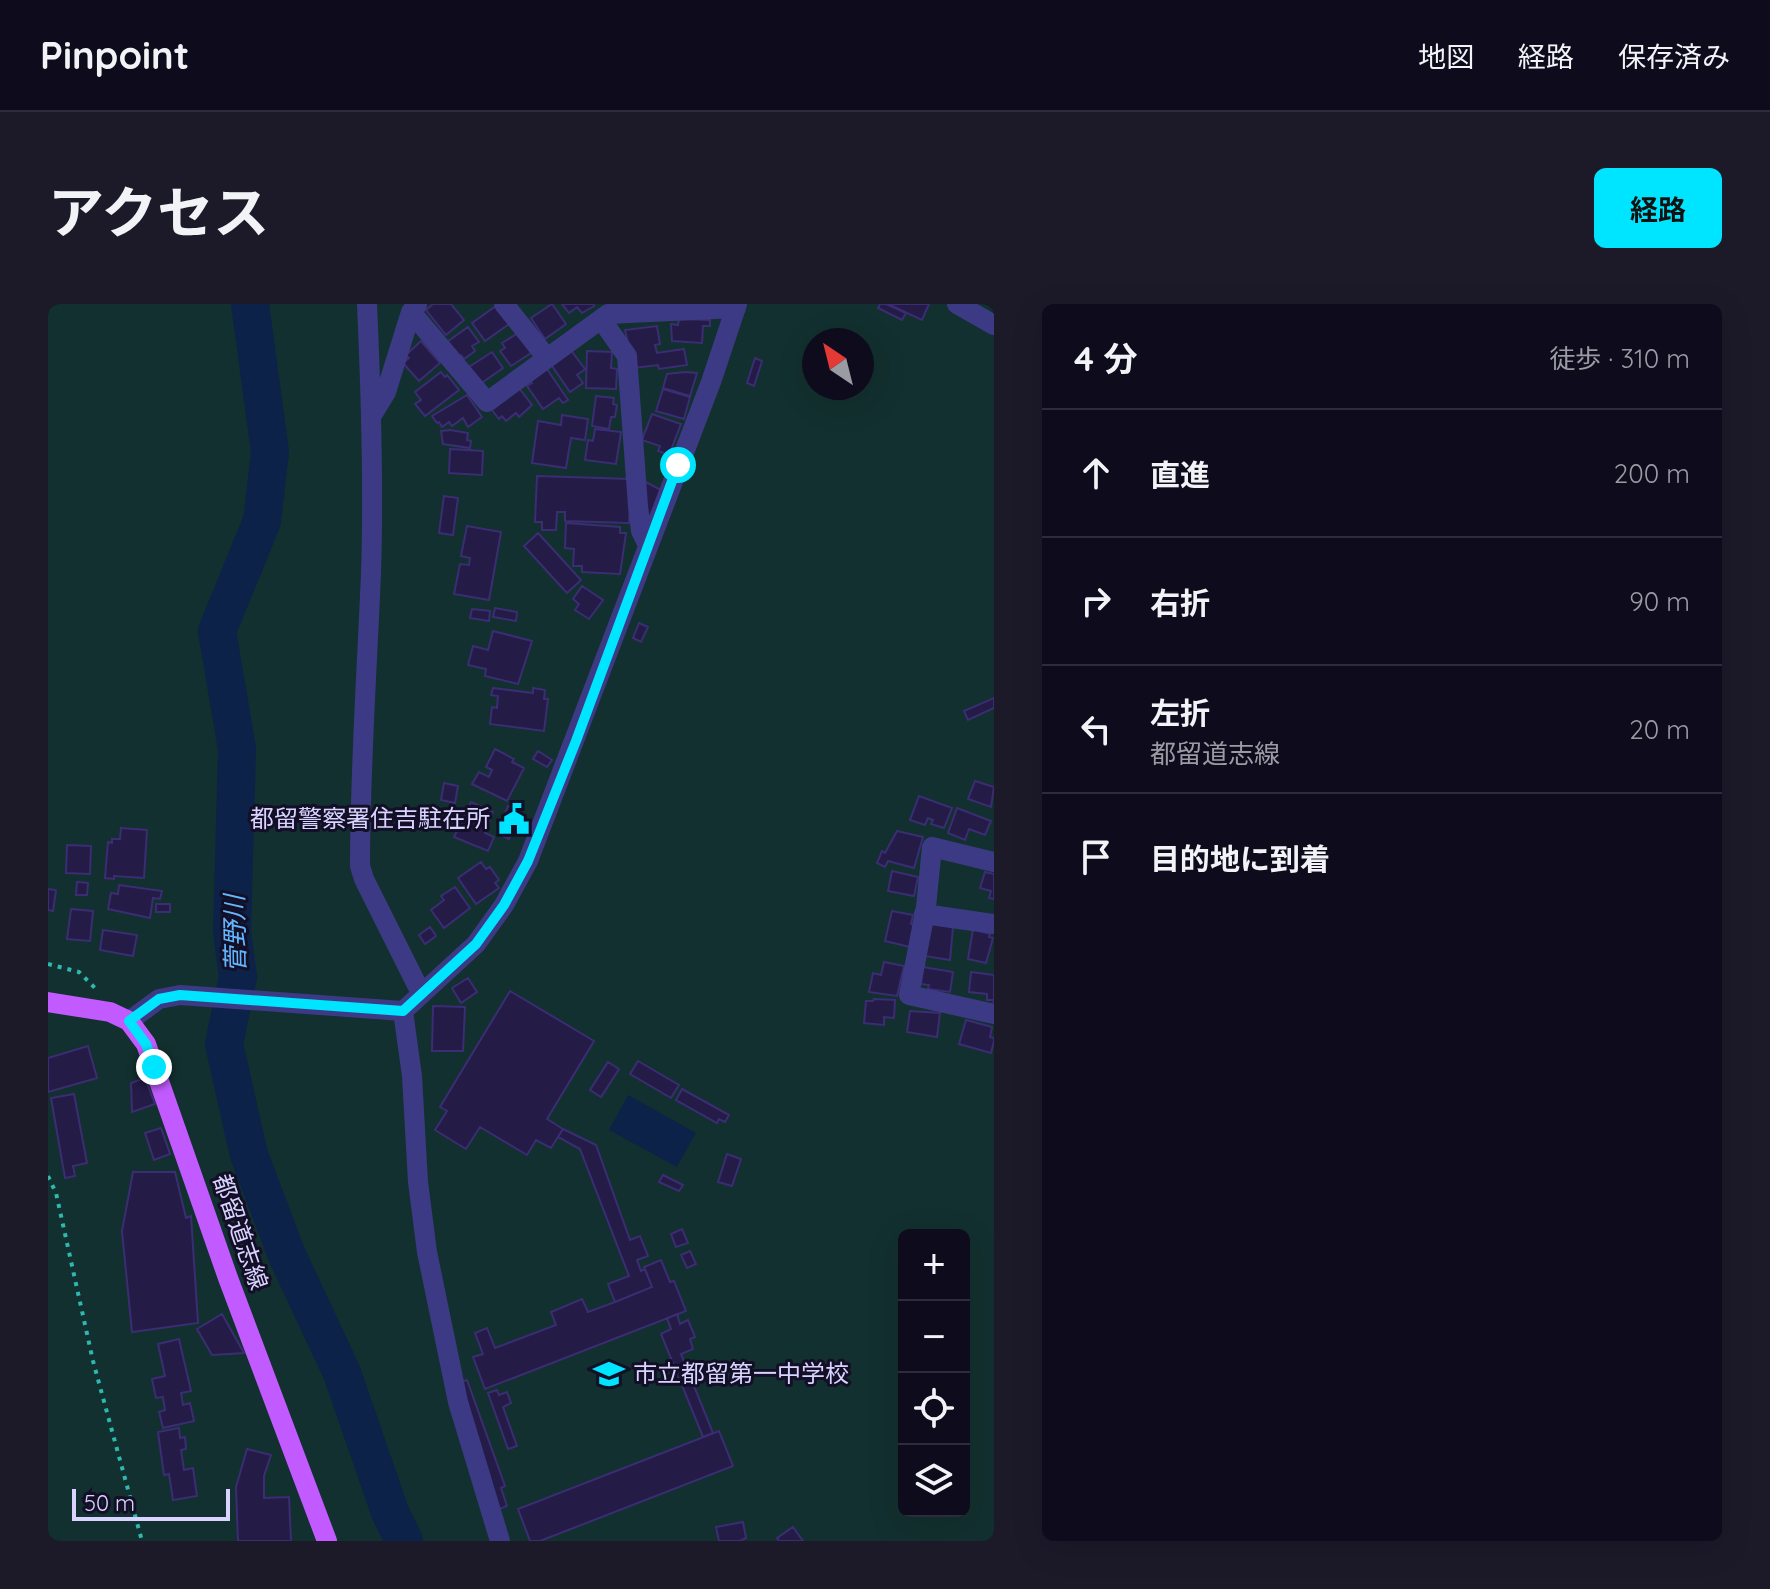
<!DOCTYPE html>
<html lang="ja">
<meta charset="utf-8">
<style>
:root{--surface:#0e0b1c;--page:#1c1929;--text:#f1f3f6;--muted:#9b9ba3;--line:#2e2b3b;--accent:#00e5ff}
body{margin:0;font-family:Quicksand,"Noto Sans JP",sans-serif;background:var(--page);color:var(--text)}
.controls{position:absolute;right:24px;bottom:24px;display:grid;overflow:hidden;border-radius:12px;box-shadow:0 8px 32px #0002}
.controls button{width:72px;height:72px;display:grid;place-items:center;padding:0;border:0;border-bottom:2px solid var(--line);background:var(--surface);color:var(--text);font:40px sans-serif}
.compass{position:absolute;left:754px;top:24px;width:72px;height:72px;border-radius:50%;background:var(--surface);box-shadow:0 8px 32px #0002;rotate:325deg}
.scale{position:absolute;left:24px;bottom:20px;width:158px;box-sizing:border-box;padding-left:8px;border:4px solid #d9d4ff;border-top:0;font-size:22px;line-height:28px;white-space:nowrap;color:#d9d4ff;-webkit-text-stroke:6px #130f26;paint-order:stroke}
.stop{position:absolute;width:24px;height:24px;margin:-18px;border:6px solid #00e5ff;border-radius:50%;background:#fff}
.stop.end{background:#00e5ff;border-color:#fff;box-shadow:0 2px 8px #0008}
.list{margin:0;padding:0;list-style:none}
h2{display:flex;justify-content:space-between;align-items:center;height:104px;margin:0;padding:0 32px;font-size:34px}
h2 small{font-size:26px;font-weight:400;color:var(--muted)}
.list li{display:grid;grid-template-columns:52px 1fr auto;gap:24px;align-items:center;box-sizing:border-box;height:128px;padding:0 32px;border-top:2px solid var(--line)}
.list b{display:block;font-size:30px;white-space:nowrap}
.list p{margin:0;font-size:26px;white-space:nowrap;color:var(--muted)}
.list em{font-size:26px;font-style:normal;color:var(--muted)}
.icon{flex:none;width:44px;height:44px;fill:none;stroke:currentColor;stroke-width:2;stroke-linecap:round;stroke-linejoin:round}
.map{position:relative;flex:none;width:946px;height:1237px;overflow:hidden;border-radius:12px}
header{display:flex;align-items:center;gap:48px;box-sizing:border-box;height:112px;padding:0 40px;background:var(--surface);border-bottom:2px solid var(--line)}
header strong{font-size:38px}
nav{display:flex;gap:44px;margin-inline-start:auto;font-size:28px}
.intro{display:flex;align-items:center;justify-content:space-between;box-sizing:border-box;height:192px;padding:0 48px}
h1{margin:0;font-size:56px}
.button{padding:20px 36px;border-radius:12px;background:var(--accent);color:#111;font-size:28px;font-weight:700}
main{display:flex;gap:48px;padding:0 48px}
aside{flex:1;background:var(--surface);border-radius:12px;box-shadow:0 8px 32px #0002}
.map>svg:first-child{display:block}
.green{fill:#12302f;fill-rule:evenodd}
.water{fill:#0c2248}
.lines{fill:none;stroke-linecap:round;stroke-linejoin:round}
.river{stroke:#0c2248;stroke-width:38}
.building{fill:#241b47;stroke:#3b2d73;stroke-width:2}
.path{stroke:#2fb8b0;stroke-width:4;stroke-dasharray:4 6;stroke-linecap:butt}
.minor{stroke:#3d3a85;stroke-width:20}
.major{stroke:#c25bff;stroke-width:20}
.route{stroke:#00e5ff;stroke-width:10}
.labels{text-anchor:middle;stroke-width:6;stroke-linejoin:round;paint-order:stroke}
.poi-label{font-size:24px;fill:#d9d4ff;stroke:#130f26;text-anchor:end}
.street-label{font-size:24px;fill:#d9d4ff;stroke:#130f26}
.water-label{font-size:26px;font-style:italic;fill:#62b6ff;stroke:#130f26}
</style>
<header>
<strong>Pinpoint</strong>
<nav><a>地図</a><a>経路</a><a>保存済み</a></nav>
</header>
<div class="intro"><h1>アクセス</h1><a class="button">経路</a></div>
<main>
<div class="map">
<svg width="946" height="1237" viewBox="0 0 946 1237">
<rect width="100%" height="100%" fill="#130f26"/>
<!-- green -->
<path class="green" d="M0,0H946V1237H0ZM766,36H814V84H766ZM856,931H916V1207H856Z"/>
<!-- water -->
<path class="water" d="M580,791L648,829L629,863L561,826Z"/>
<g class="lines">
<!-- river -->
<path class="river" d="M202,0L222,148L214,217L169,327L189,445L184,628L190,673L176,740L201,851L238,949L294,1069L342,1208L356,1237"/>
</g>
<!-- building -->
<path class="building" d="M385,0H403L416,16L398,31L378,6Z
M504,0L518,20L497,35L483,14Z
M514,0H546V2L534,9L529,3L521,9Z
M832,0H838L858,9L854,16L830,4Z
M840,0H881L874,16Z
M448,2L461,20L437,37L424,19Z
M631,15L662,16V22H655L654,39L624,37L623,20L630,21Z
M609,22L612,40L607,41L609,49L636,45L639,61L611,65L610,61L586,64L577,26Z
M420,23L431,38L424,42L427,47L416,55L413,51L410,53L399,38Z
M470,29L483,49L463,62L452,47L457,44L454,39Z
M373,37L392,59L371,77L355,59L361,54L358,51Z
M522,45L537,65L529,71L535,79L522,88L502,59Z
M539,47L564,48L563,64L569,65L568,85L538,84Z
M444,48L455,64L432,80L421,63Z
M707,54L714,57L706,82L699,79Z
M499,65L520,96L515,99L511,94L495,105L479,82L484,79L482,77Z
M393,68L397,73L399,71L411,86L377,112L367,100L373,96L367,88Z
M637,68L649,69L642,92L615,84L619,70Z
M471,84L484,101L471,113L468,109L458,117L454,112L451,115L444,106Z
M615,85L642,93L636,115L608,107Z
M419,91L434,113L420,123L415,114L404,122L401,118L394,123L391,118L389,119L384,112Z
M548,92L566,94L565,100L569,101L567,113H563L561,125L544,122Z
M604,110L633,120L621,151L610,147L612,142L594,136Z
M514,111L540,115L537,136L523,134L518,164L484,159L490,117L513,121Z
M547,125L573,128L568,160L537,156L540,136L545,137Z
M402,126L420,129L419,136L423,137L422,144L395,140L393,127Z
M402,145L435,147L434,171L401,169Z
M489,172L583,175L581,219L517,217V208H509L508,226H494V218H487Z
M594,176L613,186L603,213L595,210Z
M396,192L410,194L405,231L391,229Z
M518,219L572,223V229H578L572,270L534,268V262H525L526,245L517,244Z
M419,222L453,228L441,296L406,290L412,260L421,261L422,254L413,252Z
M490,229L533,276L519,289L476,242Z
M534,282L555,296L541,315L527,306L531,300L525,295Z
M447,304L469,308L468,317L445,313Z
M424,305L442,307L441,317L422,314Z
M591,319L600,323L593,338L585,334Z
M445,327L484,337L470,380L437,372L438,365L420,361L425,342L440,346Z
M445,384L485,389V384L497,386L496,395H500L496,427L442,420L444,403L449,404L450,392L443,391Z
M946,394V404L920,416L916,407Z
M447,445L466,455L464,458L476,464L459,497L424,480L431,468L441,473L444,466L438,463Z
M490,447L504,456L499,463L485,455Z
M927,477L946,483L943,503L920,495Z
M396,479L410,482L407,499L393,496Z
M871,492L904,504L896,524L883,520L885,516L880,514L877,521L862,516Z
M423,498L445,508L437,529L446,533L440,547L406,533Z
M460,502L472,507L461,535L449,529Z
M909,504L943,517L937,531L921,525L917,536L900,529Z
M73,524L99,526L96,574L66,572V575L57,574L60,538L64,539V535H72Z
M849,527L875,533L866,564L840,557L837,563L829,559L834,547L837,549Z
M19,541L43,542L42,570L18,569Z
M433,558L438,565L442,563L451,576L447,579L451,584L428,600L410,574Z
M844,567L870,573L866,592L840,587Z
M937,568L946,570V595L941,594L943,587L932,584Z
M29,578L40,579L39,591H28Z
M71,581L114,587L112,595L105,594L102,614L60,605L63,589L70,590Z
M407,583L422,604L396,624L383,606L396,596L393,592Z
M0,585L8,586L5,607L0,606Z
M108,600H122V608H108Z
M23,605L45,607L42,637L19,635Z
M844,607L865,611L863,620L867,621L862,643L837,637Z
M883,619L905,623L902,656L877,652Z
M382,623L388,632L377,640L371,631Z
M925,625L942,630L941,633L945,634L938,659L920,655Z
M55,626L89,631L85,652L52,646Z
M836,658L856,662L849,692L821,688L825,669L833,671Z
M875,663L905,668L902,688L880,685L881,681L873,680Z
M923,668L946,671V701L945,696H939V690L921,688Z
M420,674L429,688L413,699L404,684Z
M462,687L546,737L499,815L515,825L503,844L488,836L479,851L432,823L418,845L387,826L399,807L392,803Z
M826,695L847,696L846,714L836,713V721L816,719L818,697H825Z
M385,702L417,703L415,747H384Z
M862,707L892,709L889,733L859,728Z
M918,716L944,723L942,733L946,734V737L943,749L911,740Z
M40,742L49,774L0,788V754Z
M590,757L631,781L623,794L582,770Z
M560,758L571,765L553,793L542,786Z
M97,774L107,800L84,808L83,779Z
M634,785L681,811L677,818L671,815L669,819L628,796Z
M26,790L39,859L25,862L27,872L17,874L3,794Z
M113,824L122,850L106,856L97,829Z
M515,825L548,841L582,936L592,932L600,952L589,956L593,967L597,965L604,983L567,998L560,980L581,972L532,845L510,833Z
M679,850L693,855L684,882L670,878Z
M85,868H127L138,914L143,912L150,1019L84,1028L74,927Z
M615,871L635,881L631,887L611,878Z
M634,925L640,939L628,943L623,930Z
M642,947L648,960L639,964L633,951Z
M613,956L622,978L626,977L638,1007L437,1085L425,1053L435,1050L427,1029L439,1024L447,1044L508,1021L503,1008L534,995L540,1008L567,998L604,983L596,963Z
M174,1010L196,1049L164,1051L149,1025Z
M629,1010L632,1020L640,1016L647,1033L642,1035L645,1045L633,1050L665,1129L655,1133L613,1030L623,1025L619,1014Z
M131,1035L143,1087L133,1089L135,1101L142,1099L146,1117L115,1124L111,1108L117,1106L115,1093L108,1094L104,1075L117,1072L110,1040Z
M419,1076L457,1182L453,1184L459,1202L449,1206L413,1078Z
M449,1086L451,1091L459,1088L463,1099L455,1103L469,1142L460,1145L440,1089Z
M131,1124L132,1134L137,1133L138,1145L133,1146L136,1166L145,1164L149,1192L125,1196L121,1170L116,1171L110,1128Z
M671,1127L685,1162L492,1237H482L470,1205Z
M199,1145L223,1151L216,1172V1194L241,1193L243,1237H190L188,1183Z
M695,1218L698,1234L692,1237H671L668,1223Z
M745,1223L755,1237H731L729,1234Z"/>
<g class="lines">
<!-- path -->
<path class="path" d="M0,660L31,668L49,686
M0,872L8,889L45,1057L94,1237"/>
<!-- minor -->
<path class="minor" d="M319,0C323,89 326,179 323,269C319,367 312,464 312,562L316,575L373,689
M456,0L499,54
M909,0L946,21
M363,8L439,98L560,10L688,4
M553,15L579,52L590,202L593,227L600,241
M324,111L338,88L363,8L369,1
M946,558L884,543L878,603L861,691L946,710
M876,610L946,620
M355,707L364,772L370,878L379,948L410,1098L452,1237
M81,717L111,695L132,691L355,707L428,640L456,601L480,557L663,78L689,0"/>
<!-- major -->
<path class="major" d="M0,698L62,708L81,717L98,740L180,974L279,1237"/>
</g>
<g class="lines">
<!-- route -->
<path class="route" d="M106,763L98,740L81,717L111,695L132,691L355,707L428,640L456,601L480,557L528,437L630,161"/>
</g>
<!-- icons -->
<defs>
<symbol id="civic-bare" viewBox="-9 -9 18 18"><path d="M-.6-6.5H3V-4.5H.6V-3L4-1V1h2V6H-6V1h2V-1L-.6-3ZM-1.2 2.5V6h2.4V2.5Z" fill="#00e5ff" stroke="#130f26" stroke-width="2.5" paint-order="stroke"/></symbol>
<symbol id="school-bare" viewBox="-9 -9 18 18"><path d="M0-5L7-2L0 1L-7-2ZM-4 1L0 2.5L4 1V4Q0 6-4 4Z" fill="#00e5ff" stroke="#130f26" stroke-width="2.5" paint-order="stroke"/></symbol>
</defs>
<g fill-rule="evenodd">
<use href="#civic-bare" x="444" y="493" width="44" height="44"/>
<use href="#school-bare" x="539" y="1048" width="44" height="44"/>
</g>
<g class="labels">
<!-- poi labels -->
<g class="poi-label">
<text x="442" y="523">都留警察署住吉駐在所</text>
<text x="585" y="1078" text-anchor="start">市立都留第一中学校</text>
</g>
<!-- street labels -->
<g class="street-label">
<text transform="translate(192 928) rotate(71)" y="8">都留道志線</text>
</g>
<!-- water labels -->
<g class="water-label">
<text transform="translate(187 630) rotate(-91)" y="9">菅野川</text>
</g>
</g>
</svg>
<div class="controls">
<button>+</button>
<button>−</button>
<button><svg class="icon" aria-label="locate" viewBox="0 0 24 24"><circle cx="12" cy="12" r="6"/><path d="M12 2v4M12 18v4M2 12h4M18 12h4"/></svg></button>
<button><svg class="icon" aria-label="layers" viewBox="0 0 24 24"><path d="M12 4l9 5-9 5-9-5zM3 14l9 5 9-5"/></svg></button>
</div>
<svg class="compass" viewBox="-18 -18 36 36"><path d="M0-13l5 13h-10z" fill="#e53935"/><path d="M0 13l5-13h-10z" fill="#9b9ba3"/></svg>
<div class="scale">50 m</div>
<div class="stop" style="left:630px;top:161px"></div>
<div class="stop end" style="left:106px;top:763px"></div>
</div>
<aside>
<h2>4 分<small>徒歩 · 310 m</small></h2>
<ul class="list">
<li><svg class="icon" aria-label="ahead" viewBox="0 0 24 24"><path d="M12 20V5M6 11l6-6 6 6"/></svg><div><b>直進</b></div><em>200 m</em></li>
<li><svg class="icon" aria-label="right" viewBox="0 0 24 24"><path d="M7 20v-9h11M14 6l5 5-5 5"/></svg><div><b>右折</b></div><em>90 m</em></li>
<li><svg class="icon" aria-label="left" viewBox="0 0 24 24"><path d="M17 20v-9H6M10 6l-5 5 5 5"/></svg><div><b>左折</b><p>都留道志線</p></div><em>20 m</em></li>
<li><svg class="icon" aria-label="arrive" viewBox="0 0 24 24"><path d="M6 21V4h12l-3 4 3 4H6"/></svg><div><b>目的地に到着</b></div></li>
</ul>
</aside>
</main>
